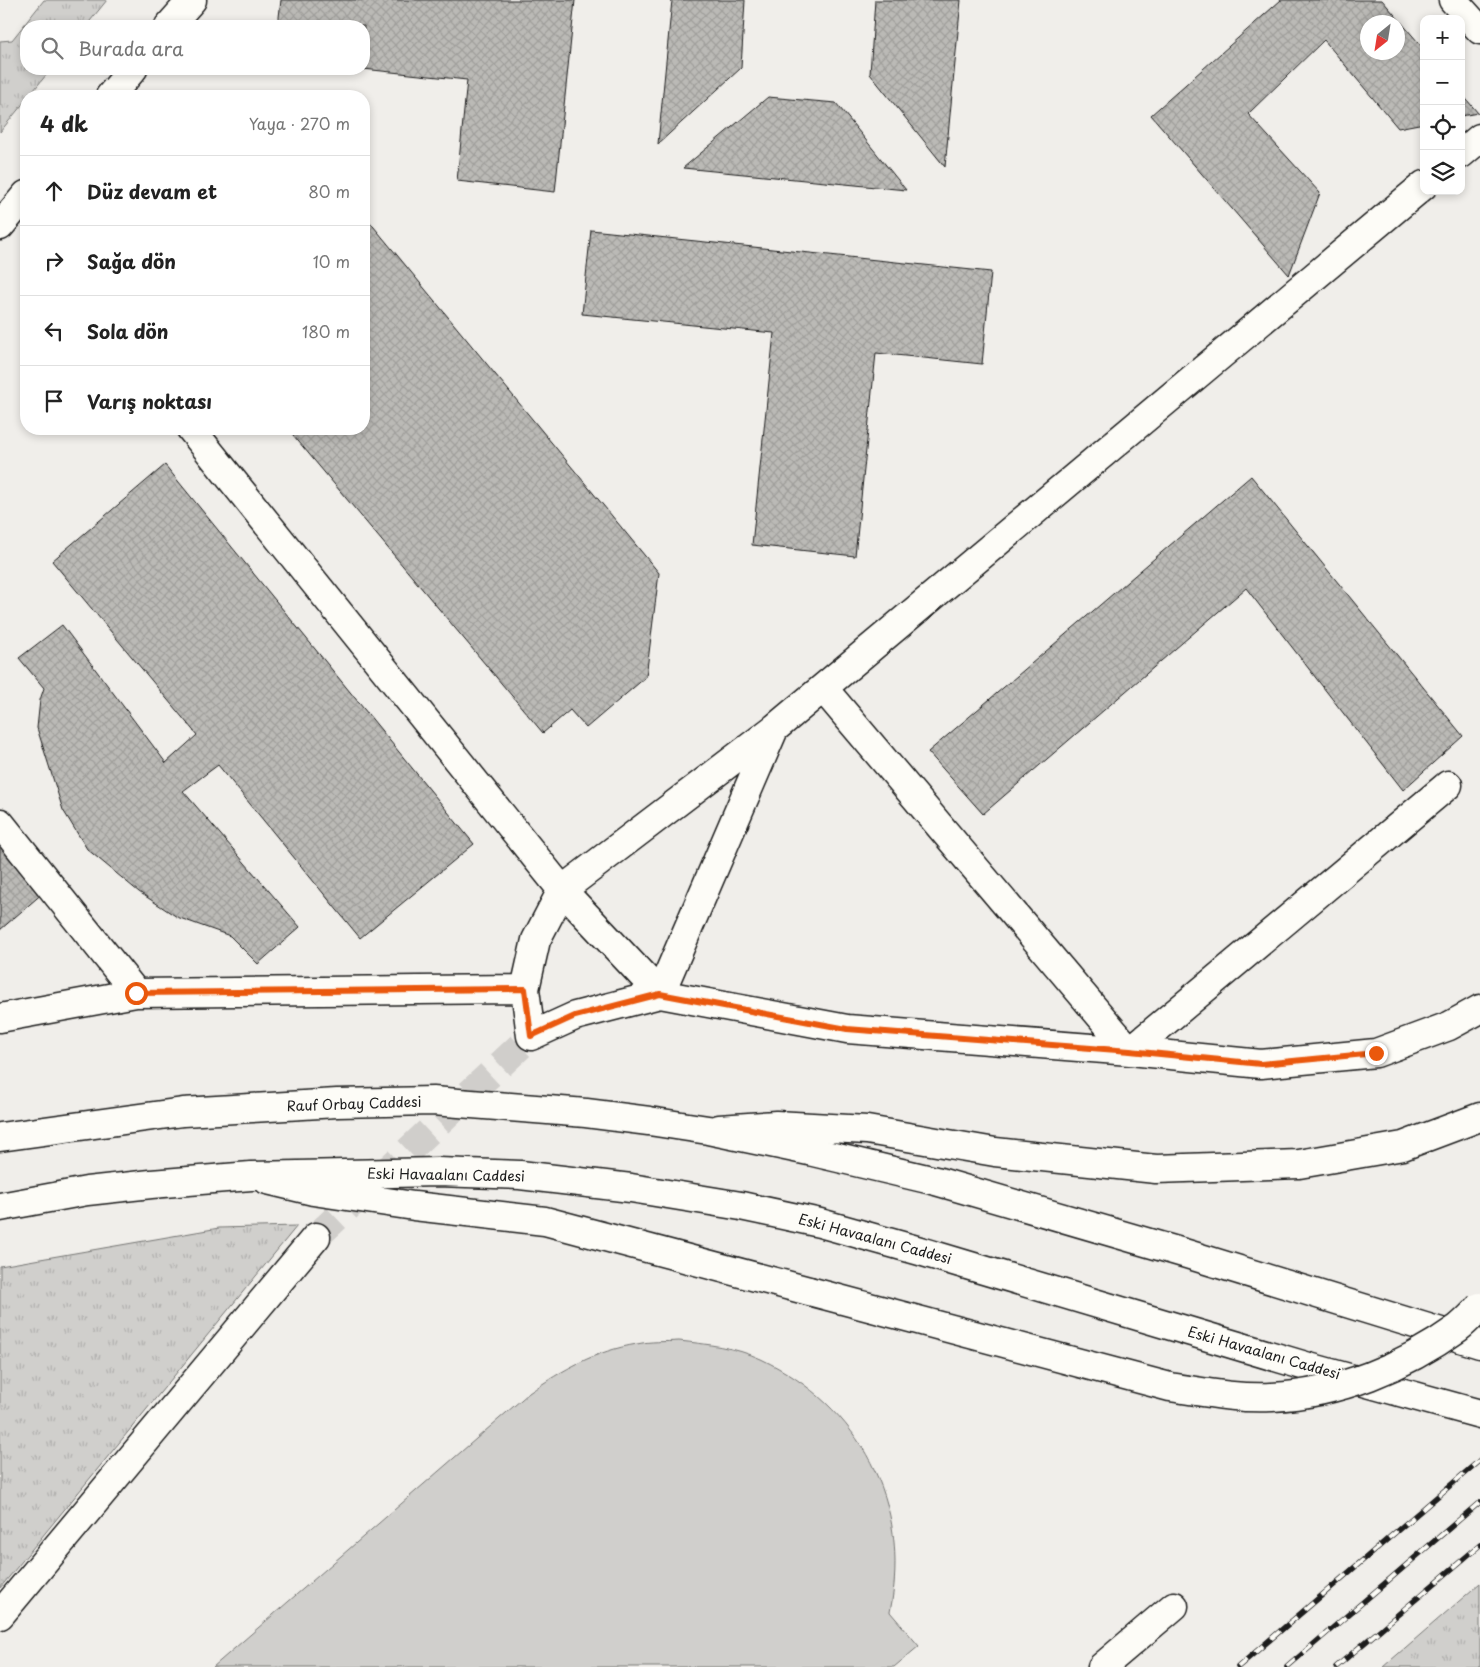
<!DOCTYPE html>
<html lang="tr">
<meta charset="utf-8">
<style>
:root{--surface:#fff;--page:#f6f6f6;--text:#222;--muted:#767676;--line:#e0e0e0}
body{margin:0;font-family:"Playpen Sans",sans-serif;background:var(--page);color:var(--text)}
.controls{position:absolute;right:15px;top:15px;display:grid;overflow:hidden;border-radius:10px;box-shadow:0 2px 8px #0003}
.controls button{width:45px;height:45px;display:grid;place-items:center;padding:0;border:0;border-bottom:1px solid var(--line);background:var(--surface);color:var(--text);font:25px sans-serif}
.compass{position:absolute;left:1360px;top:15px;width:45px;height:45px;border-radius:50%;background:var(--surface);box-shadow:0 2px 8px #0003;rotate:210deg}
.stop{position:absolute;width:15px;height:15px;margin:-11px;border:4px solid #ea580c;border-radius:50%;background:#fff}
.stop.end{background:#ea580c;border-color:#fff;box-shadow:0 1px 5px #0008}
.list{margin:0;padding:0;list-style:none}
h2{display:flex;justify-content:space-between;align-items:center;height:65px;margin:0;padding:0 20px;font-size:21px}
h2 small{font-size:16px;font-weight:400;color:var(--muted)}
.list li{display:grid;grid-template-columns:32px 1fr auto;gap:15px;align-items:center;box-sizing:border-box;height:70px;padding:0 20px;border-top:1px solid var(--line)}
.list b{display:block;font-size:19px;white-space:nowrap}
.list em{font-size:16px;font-style:normal;color:var(--muted)}
.icon{flex:none;width:28px;height:28px;fill:none;stroke:currentColor;stroke-width:2;stroke-linecap:round;stroke-linejoin:round}
.map{position:relative;flex:none;width:1480px;height:1667px;overflow:hidden}
.search{position:absolute;background:var(--surface);box-shadow:0 2px 8px #0003;left:20px;top:20px;width:350px;height:55px;display:flex;align-items:center;gap:12px;box-sizing:border-box;padding:0 18px;border-radius:20px;color:var(--muted);font-size:19px}
.panel{position:absolute;background:var(--surface);box-shadow:0 2px 8px #0003;left:20px;top:90px;width:350px;height:345px;border-radius:20px}
.map>svg:first-child{display:block}
.grass{fill:url(#grass-tufts);stroke:#767674}
.pitch{fill:#d0cfcc;stroke:#767674}
.building{fill:url(#building-cross-hatch);stroke:#1c1c1c;fill-rule:evenodd}
.lines{fill:none;stroke-linecap:round;stroke-linejoin:round}
.minor-tunnel{stroke:#d0cecb;stroke-width:28;stroke-dasharray:28 14;stroke-linecap:butt}
.minor-casing{stroke:#1c1c1c;stroke-width:31}
.major-casing{stroke:#1c1c1c;stroke-width:31}
.highway-casing{stroke:#1c1c1c;stroke-width:31}
.minor{stroke:#fdfcf7;stroke-width:28}
.major{stroke:#fdfcf7;stroke-width:28}
.highway{stroke:#fdfcf7;stroke-width:28}
.rail-casing{stroke:#1c1c1c;stroke-width:5.5}
.rail{stroke:#fdfcf7;stroke-width:4;stroke-dasharray:11;stroke-linecap:butt}
.major-bridge-casing{stroke:#1c1c1c;stroke-width:31;stroke-linecap:butt}
.major-bridge{stroke:#fdfcf7;stroke-width:28}
.route{stroke:#ea580c;stroke-width:6}
.labels{text-anchor:middle;stroke-width:4;stroke-linejoin:round;paint-order:stroke}
.street-label{font-size:14px;fill:#1c1c1c;stroke:#fdfcf7}
</style>
<div class="map">
<svg width="1480" height="1667" viewBox="0 0 1480 1667">
<defs>
<pattern id="grass-tufts" width="24" height="20" patternUnits="userSpaceOnUse" patternTransform="scale(1.25)"><rect width="24" height="20" fill="#d0cfcc"/><path d="M3 7l-1-3M5 7V3M7 7l1-3M15 17l-1-3M17 17v-4M19 17l1-3" fill="none" stroke="#b2b1af"/></pattern>
<pattern id="building-cross-hatch" width="8" height="8" patternUnits="userSpaceOnUse" patternTransform="scale(1.25)"><rect width="8" height="8" fill="#bbbab6"/><path d="M0 0l8 8M0 8l8-8" fill="none" stroke="#a09f9c"/></pattern>
</defs>
<rect width="100%" height="100%" fill="#f0eeea"/>
<filter id="ink" filterUnits="userSpaceOnUse"><feTurbulence type="fractalNoise" baseFrequency=".02" numOctaves="2"/><feDisplacementMap in="SourceGraphic" scale="10" xChannelSelector="R" yChannelSelector="G"/><feConvolveMatrix kernelMatrix="1 2 1 2 8 2 1 2 1" color-interpolation-filters="sRGB"/></filter>
<g filter="url(#ink)">
<!-- grass -->
<path class="grass" d="M44,0H107L86,26H26V69H51L29,96H26V100L0,132V41L12,40Z
M297,1226L0,1588V1266L219,1228Z
M1480,1583V1667H1383Z"/>
<!-- pitch -->
<path class="pitch" d="M679,1341C706,1344 735,1347 761,1359C860,1406 912,1504 890,1612L919,1646L894,1667H213L529,1393C564,1369 595,1351 637,1344C650,1341 665,1342 679,1341Z"/>
<!-- building -->
<path class="building" d="M281,0H575L555,192L457,181L467,80L363,69L364,26H278Z
M672,0H745L741,68L658,144Z
M875,0H961L945,167L870,74Z
M1281,0H1382L1424,49V123L1398,128L1324,40L1248,114L1320,193L1289,275L1151,115ZM1368,22H1398V52H1368Z
M1461,93L1478,113L1461,116Z
M768,97L836,103L906,190L683,168Z
M364,215L659,573L646,677L586,728L570,710L543,733L288,429H364Z
M591,230L991,272L982,364L876,353L855,556L752,545L774,333L582,314Z
M165,465L474,844L360,938L218,765L183,791L300,927L258,964L230,936L177,917L139,892L87,849L63,810L37,728L40,700L44,688L19,658L62,625L166,763L197,735L52,561Z
M1251,476L1463,736L1403,790L1246,588L983,814L928,752Z
M0,838L44,892L0,930Z"/>
<g class="lines">
<!-- minor-tunnel -->
<path class="minor-tunnel" d="M316,1237L531,1036"/>
<defs>
<path id="minor" d="M1453,0L1480,30
M169,26L192,0
M110,96L133,69
M1461,154L1480,138
M1424,185L775,728L562,890L536,940L525,989L531,1036L575,1016L660,994L847,1029L1130,1051L1261,1064L1376,1053L1449,1026L1480,1009
M0,226L26,195
M191,429L562,890L660,994
M823,688L1130,1051L1448,785
M0,823L136,993
M660,994L774,729
M0,1018L136,993L525,989
M0,1615L316,1237
M1102,1667L1174,1606"/>
<path id="major" d="M719,1129L776,1125L867,1130L995,1152L1156,1169L1299,1164L1403,1146L1480,1117
M267,1180L313,1191L414,1206L545,1221L809,1291"/>
<path id="highway" d="M0,1137L183,1112L337,1103L433,1101L586,1113L649,1121L708,1130L809,1151L936,1181L1187,1254L1480,1344
M0,1207L87,1191L151,1184L251,1176L438,1172L520,1175L631,1188L741,1206L820,1223L920,1251L1309,1367L1480,1414"/>
</defs>
<!-- minor casing -->
<use href="#minor" class="minor-casing"/>
<!-- major casing -->
<use href="#major" class="major-casing"/>
<!-- highway casing -->
<use href="#highway" class="highway-casing"/>
<!-- minor -->
<use href="#minor" class="minor"/>
<!-- major -->
<use href="#major" class="major"/>
<!-- highway -->
<use href="#highway" class="highway"/>
<defs>
<path id="rail" d="M1238,1667L1480,1460
M1287,1667L1480,1502
M1336,1667L1480,1545"/>
</defs>
<!-- rail casing -->
<use href="#rail" class="rail-casing"/>
<!-- rail -->
<use href="#rail" class="rail"/>
<defs>
<path id="major-bridge" d="M809,1291L1170,1387C1203,1392 1238,1399 1272,1397C1338,1394 1404,1367 1458,1328C1466,1322 1473,1314 1480,1307"/>
</defs>
<!-- major-bridge casing -->
<use href="#major-bridge" class="major-bridge-casing"/>
<!-- major-bridge -->
<use href="#major-bridge" class="major-bridge"/>
</g>
</g>
<g class="lines" filter="url(#ink)">
<!-- route -->
<path class="route" d="M136,993L525,989L531,1036L575,1016L660,994L847,1029L1130,1051L1261,1064L1376,1053"/>
</g>
<g class="labels">
<!-- street labels -->
<g class="street-label">
<text transform="translate(354 1104) rotate(-2)" y="5">Rauf Orbay Caddesi</text>
<text transform="translate(446 1175) rotate(1)" y="5">Eski Havaalanı Caddesi</text>
<text transform="translate(875 1239) rotate(15)" y="5">Eski Havaalanı Caddesi</text>
<text transform="translate(1264 1353) rotate(16)" y="5">Eski Havaalanı Caddesi</text>
</g>
</g>
</svg>
<div class="controls">
<button>+</button>
<button>−</button>
<button><svg class="icon" aria-label="locate" viewBox="0 0 24 24"><circle cx="12" cy="12" r="6"/><path d="M12 2v4M12 18v4M2 12h4M18 12h4"/></svg></button>
<button><svg class="icon" aria-label="layers" viewBox="0 0 24 24"><path d="M12 4l9 5-9 5-9-5zM3 14l9 5 9-5"/></svg></button>
</div>
<svg class="compass" viewBox="-18 -18 36 36"><path d="M0-13l5 13h-10z" fill="#e53935"/><path d="M0 13l5-13h-10z" fill="#767676"/></svg>
<div class="stop" style="left:136px;top:993px"></div>
<div class="stop end" style="left:1376px;top:1053px"></div>
<div class="search"><svg class="icon" aria-label="search" viewBox="0 0 24 24"><circle cx="10" cy="10" r="6"/><path d="M15 15l6 6"/></svg>Burada ara</div>
<section class="panel">
<h2>4 dk<small>Yaya · 270 m</small></h2>
<ul class="list">
<li><svg class="icon" aria-label="ahead" viewBox="0 0 24 24"><path d="M12 20V5M6 11l6-6 6 6"/></svg><div><b>Düz devam et</b></div><em>80 m</em></li>
<li><svg class="icon" aria-label="right" viewBox="0 0 24 24"><path d="M7 20v-9h11M14 6l5 5-5 5"/></svg><div><b>Sağa dön</b></div><em>10 m</em></li>
<li><svg class="icon" aria-label="left" viewBox="0 0 24 24"><path d="M17 20v-9H6M10 6l-5 5 5 5"/></svg><div><b>Sola dön</b></div><em>180 m</em></li>
<li><svg class="icon" aria-label="arrive" viewBox="0 0 24 24"><path d="M6 21V4h12l-3 4 3 4H6"/></svg><div><b>Varış noktası</b></div></li>
</ul>
</section>
</div>
